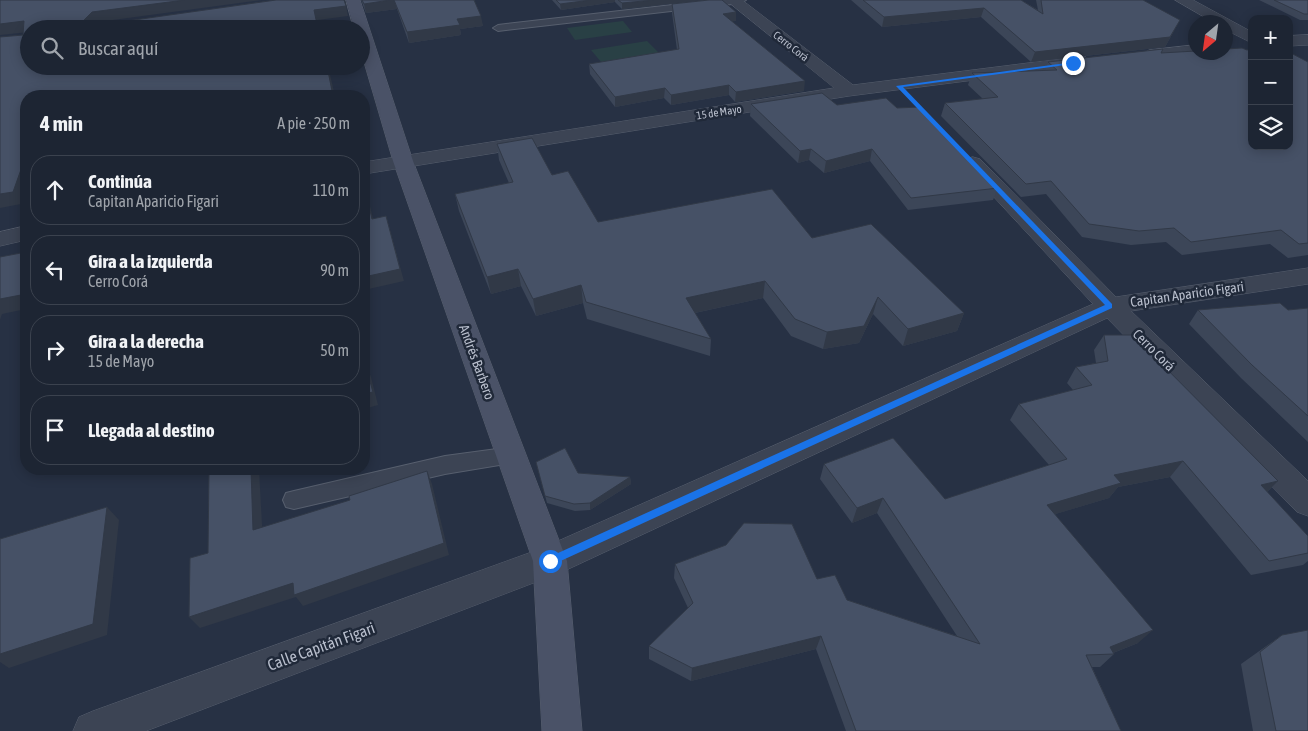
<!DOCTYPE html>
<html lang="es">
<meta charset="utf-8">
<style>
:root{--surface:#1d2533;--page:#2a313f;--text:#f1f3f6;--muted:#a0a5ac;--line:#3b424e}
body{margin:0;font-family:"Asap Condensed",sans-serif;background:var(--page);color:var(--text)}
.controls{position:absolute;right:15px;top:15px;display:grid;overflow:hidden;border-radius:10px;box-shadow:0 2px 12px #0003}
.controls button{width:45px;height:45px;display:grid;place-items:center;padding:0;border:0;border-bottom:1px solid var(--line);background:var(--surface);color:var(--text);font:25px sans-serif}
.compass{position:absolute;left:1188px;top:15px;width:45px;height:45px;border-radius:50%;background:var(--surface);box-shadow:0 2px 12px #0003;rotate:209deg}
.stop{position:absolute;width:15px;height:15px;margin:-11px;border:4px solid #1a73e8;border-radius:50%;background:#fff}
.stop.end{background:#1a73e8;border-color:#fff;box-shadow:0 1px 5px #0008}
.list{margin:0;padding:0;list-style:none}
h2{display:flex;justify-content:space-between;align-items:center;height:65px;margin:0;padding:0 20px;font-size:21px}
h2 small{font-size:16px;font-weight:400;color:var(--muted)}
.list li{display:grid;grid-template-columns:32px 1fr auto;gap:15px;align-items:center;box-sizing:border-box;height:70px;margin:0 10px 10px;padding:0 10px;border:1px solid var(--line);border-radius:20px}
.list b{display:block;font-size:19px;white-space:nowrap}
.list p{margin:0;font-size:16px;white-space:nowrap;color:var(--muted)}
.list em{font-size:16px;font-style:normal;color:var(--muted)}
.icon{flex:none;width:28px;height:28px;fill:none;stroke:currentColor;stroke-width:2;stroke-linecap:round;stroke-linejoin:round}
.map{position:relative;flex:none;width:1308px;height:731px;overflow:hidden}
.search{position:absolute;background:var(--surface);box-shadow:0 2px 12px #0003;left:20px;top:20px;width:350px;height:55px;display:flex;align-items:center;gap:12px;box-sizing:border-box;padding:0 18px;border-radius:28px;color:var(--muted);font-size:19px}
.panel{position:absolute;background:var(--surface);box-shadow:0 2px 12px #0003;left:20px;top:90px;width:350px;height:385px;border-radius:20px}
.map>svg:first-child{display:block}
.green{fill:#294045}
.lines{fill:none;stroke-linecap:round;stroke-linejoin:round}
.lane-casing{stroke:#575f6e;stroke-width:2}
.street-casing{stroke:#575f6e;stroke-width:1}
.secondary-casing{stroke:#575f6e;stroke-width:1}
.lane{fill:#3c4454;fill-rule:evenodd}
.street{fill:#3c4454;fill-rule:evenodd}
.secondary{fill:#4a5267;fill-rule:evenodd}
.wall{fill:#3c4658}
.shaded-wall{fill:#313947}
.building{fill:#465166;stroke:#313947}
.route{fill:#1a73e8}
.labels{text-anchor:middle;stroke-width:5;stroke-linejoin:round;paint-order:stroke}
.far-street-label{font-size:11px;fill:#b9bfcd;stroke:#202939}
.street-label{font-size:14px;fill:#b9bfcd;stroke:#202939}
.near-street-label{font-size:16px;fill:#b9bfcd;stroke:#202939}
</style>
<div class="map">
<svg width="1308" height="731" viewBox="0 0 1308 731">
<rect width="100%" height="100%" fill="#273144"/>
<!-- green -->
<path class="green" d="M623,21L632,32L575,40L567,28Z
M647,41L665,59L607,69L591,50Z"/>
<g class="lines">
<defs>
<path id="lane" d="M716,0H746L741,3L498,31L493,28L498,25Z
M511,447L518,449L521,455L518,461L511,463L445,474L294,509L286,507L283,500L286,493L294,491L445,456Z"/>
<path id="street" d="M726,0H742L853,85L1084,56L1092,61L1084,66L849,96L364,174V162L834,88Z
M1175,0H1193L1252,32V43L1226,30V22H1213Z
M1308,35V45L1289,46V36Z
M1196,45V52L1202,53L1149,60L1141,55L1149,50Z
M973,157L980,159L1116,297L1308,268V284L1131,311L1308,481V516L1297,512L1107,318L562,572L146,731H73L79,717L93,711L540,549L1093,304L966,167L963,163L966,159Z
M26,226V240L0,246V232Z"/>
<path id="secondary" d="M346,0H360L413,161L567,561L582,731H542L533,561L393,161L361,52V29H354Z"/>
</defs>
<!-- lane casing -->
<use href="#lane" class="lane-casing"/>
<!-- street casing -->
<use href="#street" class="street-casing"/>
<!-- secondary casing -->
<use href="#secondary" class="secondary-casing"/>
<!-- lane -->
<use href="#lane" class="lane"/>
<!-- street -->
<use href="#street" class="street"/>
<!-- secondary -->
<use href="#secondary" class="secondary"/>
</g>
<!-- wall -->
<path class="wall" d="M361,0H474L483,26L460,29L461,35L409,43L397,9L366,13Z
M552,0H707L622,9L615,2L561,10Z
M851,0H1021L1038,10L1036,0H1143L1175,29L1165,47L1031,62L981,17L882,27Z
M1259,0H1308V20H1300Z
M672,4L736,12V21H732L804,91L735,102L729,95L671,105L664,98L615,107L590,74L589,64L677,50L672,13Z
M1247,50L1308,62V255L1288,258L1270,244L1182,255L1166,242L1131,245L1082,237L1046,194L1021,197L941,116L945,103L983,99L968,85L972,73L1045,70L1048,62L1161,53Z
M751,104L837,105L897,108L998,188L993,200L908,210L870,161L824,173L809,160L798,163L750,116Z
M497,144L552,175L598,222L812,238L964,313L957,331L903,346L873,314L859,343L823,349L791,336L763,298L695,313L711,339L710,356L587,319L583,303L536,316L521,286L491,294L459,211L455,194L509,183L499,160Z
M1308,308V442L1241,378L1189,324L1198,310H1288Z
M1104,335L1278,481L1267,492L1308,536V561L1303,565L1251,575L1170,477L1118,487L1109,498L1055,514L1138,643L1113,653L1114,654L1100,667H1092L1121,731H846L816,649L691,681L649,659V646L688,608L674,578L675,564L817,579L847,600L957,636L877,513L852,523L820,479L824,464L945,499L1049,465L1010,420L1019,404L1073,390L1067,383L1076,367L1096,363L1094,350Z
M536,462L578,473L630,477L631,484L590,510L575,511L547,503Z
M1282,635L1308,731H1253L1241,664Z"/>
<!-- shaded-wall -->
<path class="shaded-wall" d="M185,0H262L98,22L84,20L92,12Z
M345,0L348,16L318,20L320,29H318L314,10Z
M390,0H394L397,9L366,13L364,4Z
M591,0H615V2L561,10L560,4Z
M654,0H707L622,9V3Z
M984,8L981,17L882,27L884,17Z
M736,12V21L722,23L723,14Z
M481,16L483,26L460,29L461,35L409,43L407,32L457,19Z
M1180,20L1165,47L1031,62L1035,52Z
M24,21L29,32L0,35V24Z
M327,66H328L335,96H333Z
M805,81L804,91L735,102L736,92Z
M729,85V95L671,105V95Z
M665,88L664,98L615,107V97Z
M811,149L809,160L798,163L800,151Z
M872,149L870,161L824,173L826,161Z
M26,160V189L21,204L0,208V194L24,161Z
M364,181L376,231L372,219L364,185Z
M386,216L404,281L364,290V277Z
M518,269L521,286L491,294L487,277Z
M765,281L763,298L685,315L686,298Z
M581,285L583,303L536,316L533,299Z
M26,294V309L2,314L0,320V299Z
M878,297L873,314L859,343L823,349L827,332Z
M964,313L957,331L903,346L908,329Z
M365,364L371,377L378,405L364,409Z
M1183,461L1170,477L1118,487L1109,498L1036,520L1047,505L1114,475Z
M251,469H259L263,543L253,530Z
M427,471L432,484L449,555L303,606L296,597L200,628L189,617Z
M630,477L631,484L590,510V503Z
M1278,481L1262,497L1261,485Z
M883,498L877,513L852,523L857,508Z
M107,507L119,520L107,635L9,668L0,662V649Z
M1153,630L1138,643L1110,654V647Z
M821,636L816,649L691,681L692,668Z"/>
<!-- building -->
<path class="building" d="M0,0H185L92,12L84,20L127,21L276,0H344L346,6L314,10L318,29H29V66H327L333,96H26V160L24,161L13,192L0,194V37L23,35L24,21L0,24Z
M362,0H390L364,4Z
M394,0H474L481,16L457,19L460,25L407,32Z
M556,0H591L560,4Z
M618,0H654L622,3Z
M709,0H722L736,12L723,14L805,81L736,92L729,85L671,95L665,88L615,97L589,64L679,49L672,4Z
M863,0H1021L1043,14L1041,0H1143L1180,20L1170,37L1035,52L984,8L884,17Z
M1274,0H1308V14H1304Z
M1242,48L1247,50L1252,49V146H1289V52L1308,62V243L1299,244L1281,230L1191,242L1174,228L1139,231L1089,224L1051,181L1026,184L945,103L998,97L972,73L1057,70L1048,62L1163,49L1161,53L1196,51V52H1226V49Z
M822,93L837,105L886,98L897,108L920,107L998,188L911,198L872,149L826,161L811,149L800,151L751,104Z
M532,138L552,175L568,171L598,222L772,189L812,238L871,224L964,313L908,329L878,297L864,326L827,332L795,319L765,281L686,298L711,339L586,302L581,285L533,299L518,269L487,277L455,194L513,182L497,144Z
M364,185L372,219L386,216L400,269L364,277Z
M26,252V294L0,299V257Z
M1280,303L1288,310L1308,308V416L1252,365L1198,310Z
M1104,335H1133L1278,481L1261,485L1308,536V553L1269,561L1183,461L1114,475L1121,483L1047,505L1153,630L1110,647L1114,654L1086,655L1121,731H856L821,636L692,668L649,646L693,603L675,564L726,545L744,523L792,524L817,579L835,575L847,600L980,644L883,498L857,508L824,464L893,438L945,499L1067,459L1019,404L1092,385L1076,367L1108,361Z
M364,364H365L373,392L364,394Z
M565,448L578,473L630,477L590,503L574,504L545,496L536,462Z
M209,469H251L253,530L350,500L349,496L427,471L444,543L294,595L293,583L189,617L190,558L208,553Z
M107,507L93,624L0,654V539Z
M1308,630V731H1276L1260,652L1282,635Z"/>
<!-- route -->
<path class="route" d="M1074,62L1073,64L903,87L1112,304V308L554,564H547V558L1105,305L896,86Z"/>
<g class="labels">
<!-- far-street labels -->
<g class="far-street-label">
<text transform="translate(791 46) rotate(38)" y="4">Cerro Corá</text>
<text transform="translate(719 112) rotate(-9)" y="4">15 de Mayo</text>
</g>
<!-- street labels -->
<g class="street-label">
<text transform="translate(1187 294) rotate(-8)" y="5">Capitan Aparicio Figari</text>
<text transform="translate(1154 350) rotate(45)" y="5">Cerro Corá</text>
<text transform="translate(477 362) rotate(70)" y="5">Andrés Barbero</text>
</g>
<!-- near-street labels -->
<g class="near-street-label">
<text transform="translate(321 646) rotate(-20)" y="6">Calle Capitán Figari</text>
</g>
</g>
</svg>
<div class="controls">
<button>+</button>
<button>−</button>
<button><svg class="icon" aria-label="layers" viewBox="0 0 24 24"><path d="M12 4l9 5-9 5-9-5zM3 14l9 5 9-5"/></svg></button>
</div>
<svg class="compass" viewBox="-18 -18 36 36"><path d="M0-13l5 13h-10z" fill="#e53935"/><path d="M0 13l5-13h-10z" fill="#a0a5ac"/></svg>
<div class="stop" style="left:550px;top:561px"></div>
<div class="stop end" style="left:1073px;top:63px"></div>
<div class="search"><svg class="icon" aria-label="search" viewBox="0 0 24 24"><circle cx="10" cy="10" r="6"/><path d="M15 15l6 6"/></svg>Buscar aquí</div>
<section class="panel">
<h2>4 min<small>A pie · 250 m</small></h2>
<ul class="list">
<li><svg class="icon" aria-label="ahead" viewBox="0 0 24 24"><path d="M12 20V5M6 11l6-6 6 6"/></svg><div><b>Continúa</b><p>Capitan Aparicio Figari</p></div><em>110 m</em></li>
<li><svg class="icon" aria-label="left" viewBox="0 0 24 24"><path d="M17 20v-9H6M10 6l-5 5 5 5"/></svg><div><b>Gira a la izquierda</b><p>Cerro Corá</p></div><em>90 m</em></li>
<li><svg class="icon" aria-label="right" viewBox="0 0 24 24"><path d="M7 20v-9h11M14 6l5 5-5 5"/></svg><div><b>Gira a la derecha</b><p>15 de Mayo</p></div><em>50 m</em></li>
<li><svg class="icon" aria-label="arrive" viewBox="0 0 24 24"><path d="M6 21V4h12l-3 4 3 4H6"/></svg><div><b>Llegada al destino</b></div></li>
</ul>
</section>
</div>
